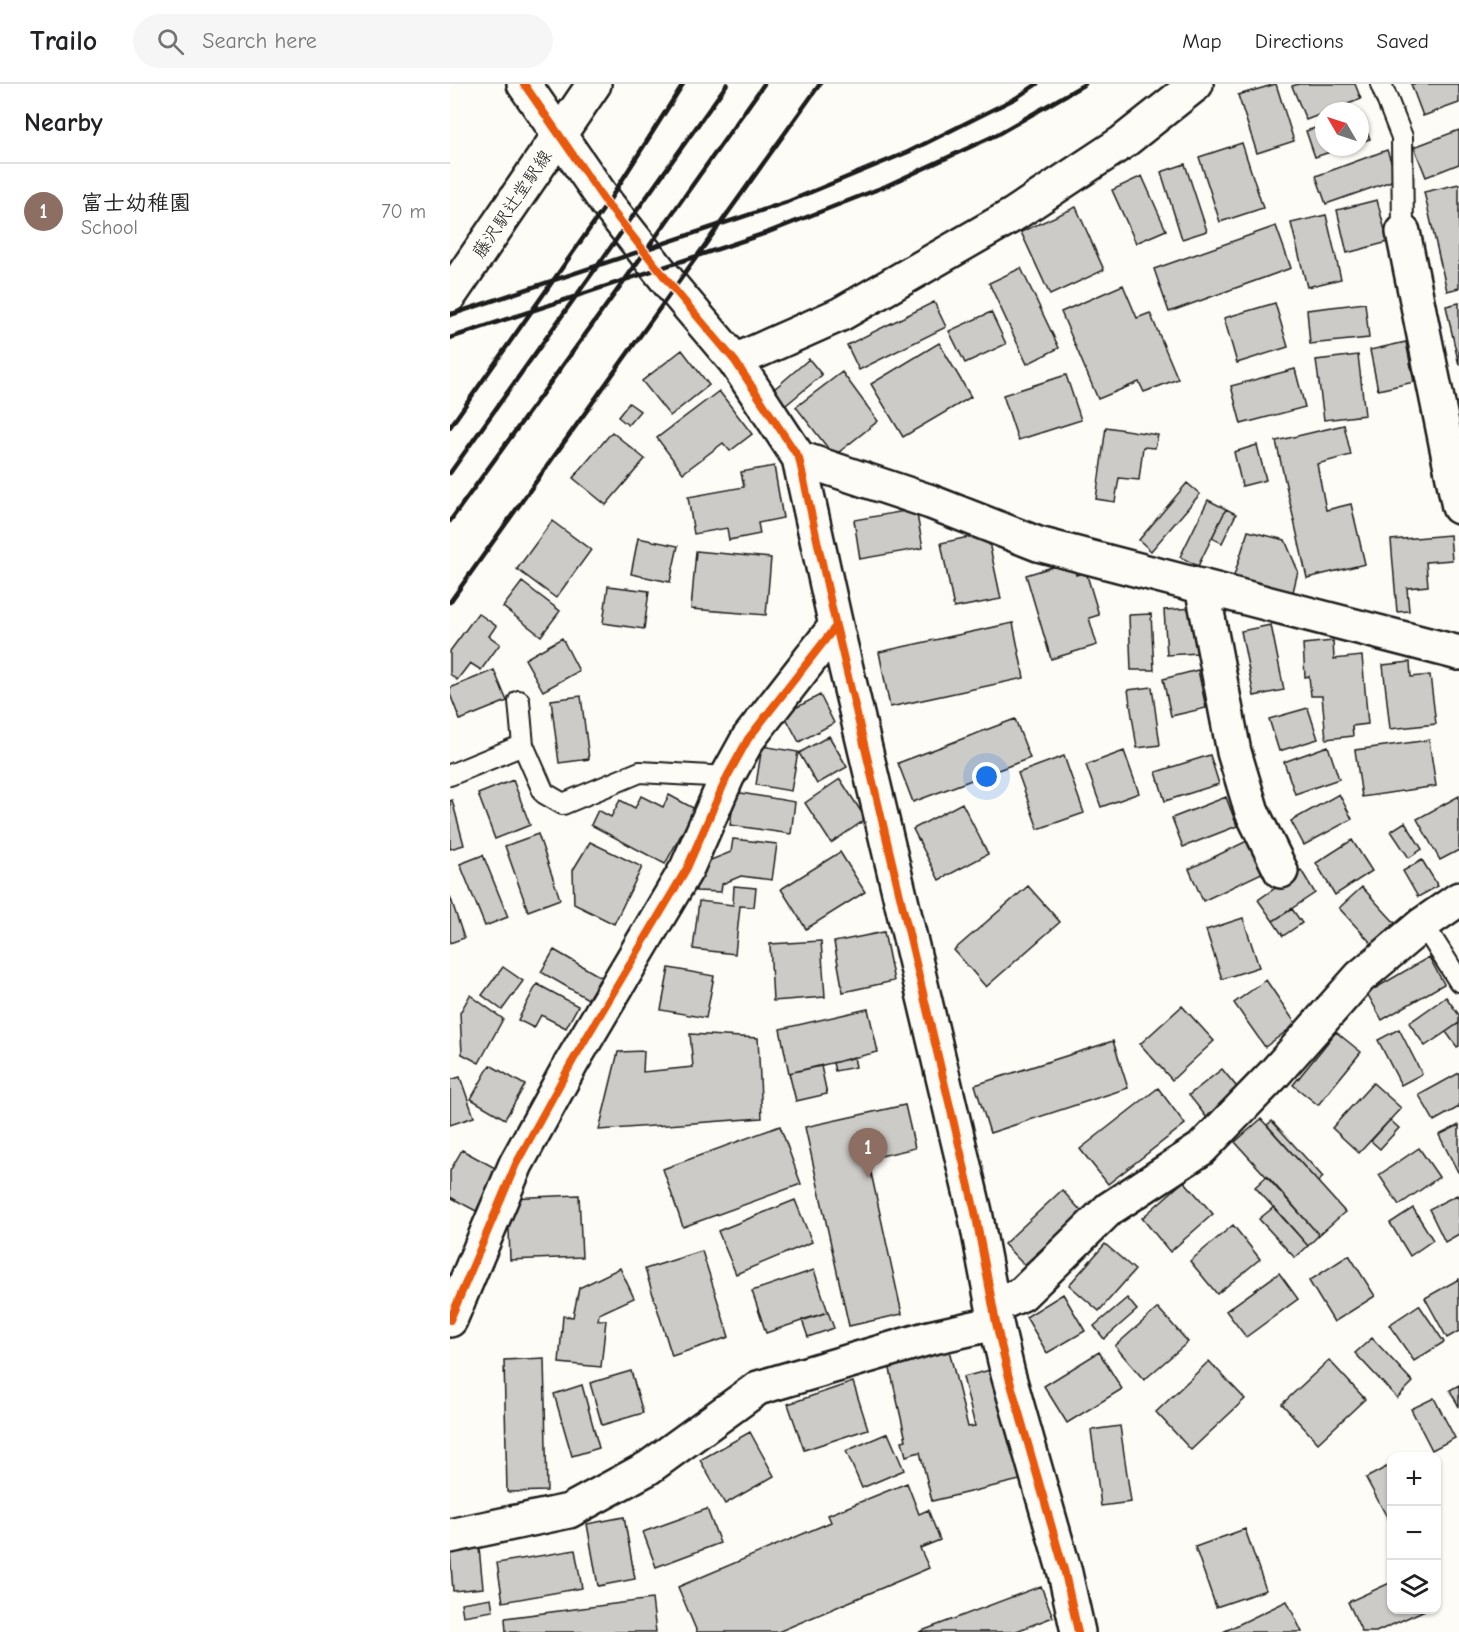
<!DOCTYPE html>
<meta charset="utf-8">
<style>
:root{--surface:#fff;--page:#f6f6f6;--text:#202124;--muted:#757577;--line:#e0e0e0;--accent:#1c1c1c}
body{margin:0;font-family:"Comic Neue","Klee One",sans-serif;background:var(--page);color:var(--text)}
.controls{position:absolute;right:18px;bottom:18px;display:grid;overflow:hidden;border-radius:12px;box-shadow:0 2px 4px #0004}
.controls button{width:54px;height:54px;display:grid;place-items:center;padding:0;border:0;border-bottom:2px solid var(--line);background:var(--surface);color:var(--text);font:30px sans-serif}
.compass{position:absolute;left:865px;top:18px;width:54px;height:54px;border-radius:50%;background:var(--surface);box-shadow:0 2px 4px #0004;rotate:309deg}
.you{position:absolute;left:537px;top:693px;width:21px;height:21px;margin:-15px;border:4px solid #fff;border-radius:50%;background:#1a73e8;box-shadow:0 0 0 9px #1a73e833}
.badge{display:grid;place-items:center;width:39px;height:39px;border-radius:50%;background:var(--accent);color:#fff;font-size:20px;font-weight:700}
.pin{position:absolute;translate:-50% -50px;filter:drop-shadow(0 2px 3px #0008)}
.pin::after{content:'';position:absolute;top:32px;width:21px;height:18px;background:inherit;clip-path:polygon(0 0,100% 0,50% 100%)}
.list{margin:0;padding:0;list-style:none}
h2{display:flex;justify-content:space-between;align-items:center;height:78px;margin:0;padding:0 24px;font-size:26px}
h2 small{font-size:20px;font-weight:400;color:var(--muted)}
.list li{display:grid;grid-template-columns:39px 1fr auto;gap:18px;align-items:center;box-sizing:border-box;height:96px;padding:0 24px;border-top:2px solid var(--line)}
.list b{display:block;font-size:22px;white-space:nowrap}
.list p{margin:0;font-size:20px;white-space:nowrap;color:var(--muted)}
.list em{font-size:20px;font-style:normal;color:var(--muted)}
.icon{flex:none;width:33px;height:33px;fill:none;stroke:currentColor;stroke-width:2;stroke-linecap:round;stroke-linejoin:round}
.map{position:relative;flex:none;width:1009px;height:1548px;overflow:hidden}
header{display:flex;align-items:center;gap:36px;box-sizing:border-box;height:84px;padding:0 30px;background:var(--surface);border-bottom:2px solid var(--line)}
header strong{font-size:28px}
nav{display:flex;gap:33px;margin-inline-start:auto;font-size:21px}
.search{width:420px;height:54px;background:var(--page);display:flex;align-items:center;gap:15px;box-sizing:border-box;padding:0 21px;border-radius:33px;color:var(--muted);font-size:22px}
main{display:flex}
aside{flex:1;background:var(--surface)}
.map>svg:first-child{display:block}
.building{fill:#cccbc8;stroke:#1c1c1c;stroke-width:1.5}
.lines{fill:none;stroke-linecap:round;stroke-linejoin:round}
.service-casing{stroke:#1c1c1c;stroke-width:24}
.minor-casing{stroke:#1c1c1c;stroke-width:38}
.tertiary-casing{stroke:#1c1c1c;stroke-width:38}
.service{stroke:#fdfcf7;stroke-width:20}
.minor{stroke:#fdfcf7;stroke-width:33}
.tertiary{stroke:#fdfcf7;stroke-width:33}
.rail{stroke:#1c1c1c;stroke-width:4.5}
.cycleway-casing{stroke:#fdfcf7;stroke-width:11}
.cycleway{stroke:#e8590c;stroke-width:8}
.labels{text-anchor:middle;stroke-width:4.5;stroke-linejoin:round;paint-order:stroke}
.street-label{font-size:18px;fill:#1c1c1c;stroke:#fdfcf7}
</style>
<header>
<strong>Trailo</strong>
<div class="search"><svg class="icon" aria-label="search" viewBox="0 0 24 24"><circle cx="10" cy="10" r="6"/><path d="M15 15l6 6"/></svg>Search here</div>
<nav><a>Map</a><a>Directions</a><a>Saved</a></nav>
</header>
<main>
<aside>
<h2>Nearby<small></small></h2>
<ul class="list">
<li><span class="badge" style="background:#8d6e63">1</span><div><b>富士幼稚園</b><p>School</p></div><em>70 m</em></li>
</ul>
</aside>
<div class="map">
<svg width="1009" height="1548" viewBox="0 0 1009 1548">
<rect width="100%" height="100%" fill="#fdfcf7"/>
<filter id="ink" filterUnits="userSpaceOnUse"><feTurbulence type="fractalNoise" baseFrequency=".0167" numOctaves="2"/><feDisplacementMap in="SourceGraphic" scale="12" xChannelSelector="R" yChannelSelector="G"/><feConvolveMatrix kernelMatrix="1 2 1 2 8 2 1 2 1" color-interpolation-filters="sRGB"/></filter>
<g filter="url(#ink)">
<!-- building -->
<path class="building" d="M826,0L844,57L807,69L788,11Z
M849,0H905L911,15L880,27H874V29L856,36L842,2Z
M961,0H1009V19L973,32Z
M910,29L920,55L910,58Z
M874,41V63H895L865,73L856,47Z
M1009,46V80L976,93L964,63Z
M792,59L813,124L770,138L749,73Z
M937,66L947,95L876,120L866,92Z
M735,80L757,147L732,155L711,88Z
M692,92L716,146L686,159L662,106Z
M1009,100V204L997,207L974,108Z
M927,116L938,158L897,169L887,126Z
M626,123L654,186L600,211L571,148Z
M876,131L891,195L857,203L841,139Z
M826,142L841,184L719,228L704,185Z
M571,184L609,264L577,280L539,199Z
M673,201L687,234L700,229L728,295L694,308L689,298L648,315L611,228Z
M484,218L496,243L409,286L397,261Z
M825,219L838,263L787,279L774,234Z
M915,219L919,254L860,260L857,226Z
M1009,219V281L996,222Z
M541,228L556,260L515,279L499,247Z
M956,258L964,298L928,306L920,266Z
M489,259L521,313L453,353L421,300Z
M232,266L259,301L220,332L192,297Z
M908,271L915,331L874,336L866,276Z
M359,275L372,291L336,321L323,306Z
M845,285L855,323L791,340L781,302Z
M392,288L428,337L384,372L346,323Z
M616,291L631,336L568,356L553,311Z
M269,307L302,350L280,367L273,359L233,389L207,354Z
M179,319L190,327L178,341L168,333Z
M894,341L901,371L867,380L876,426L901,420L915,480L857,494L826,357Z
M656,343L708,351L705,364L693,363L689,396L669,394L665,418L646,415Z
M162,348L195,375L156,421L123,394Z
M807,361L816,396L792,402L784,368Z
M324,382L333,434L308,439L310,450L279,456L277,444L244,450L238,413L294,403L291,388Z
M737,399L750,410L701,467L689,456Z
M758,416L776,425L748,482L730,473Z
M466,425L473,464L410,475L404,436Z
M776,425L786,430L772,459L762,454Z
M102,437L141,466L106,514L67,485Z
M798,447L835,456L848,487L842,512L783,495Z
M537,449L551,515L504,524L491,459Z
M1000,451L1002,476L976,478L978,502L957,504L959,527L947,528L941,456Z
M188,454L228,462L220,498L181,490Z
M246,467L321,474L316,531L241,525Z
M622,477L626,491L636,488L649,531L639,534L647,561L601,575L576,491Z
M72,498L110,527L91,552L53,523Z
M158,502L199,507L194,545L153,539Z
M745,524L748,569L717,571L714,526Z
M28,529L46,542L39,552L50,560L31,586L20,579L7,596L0,590V567Z
M701,530L704,586H681L679,531Z
M563,539L574,594L440,623L429,568Z
M821,541L834,606L804,612L791,547Z
M112,554L129,587L93,607L75,575Z
M883,557L884,575L912,572L918,640L902,642L903,652L876,655L872,612H861L859,592L855,593L853,560Z
M960,578L961,593L980,591L986,640L940,645L933,581Z
M44,586L57,617L10,636L0,610V604Z
M748,586L756,624L721,632L713,595Z
M702,603L710,661L687,664L678,606Z
M370,611L384,639L349,658L334,630Z
M131,612L139,675L109,679L101,616Z
M858,624L868,655L829,667L819,635Z
M565,635L580,674L463,718L448,679Z
M379,652L397,683L367,700L349,669Z
M979,656L986,702L912,713L905,666Z
M312,662L348,668L341,707L306,701Z
M878,662L889,695L845,710L834,678Z
M674,667L689,709L651,723L636,681Z
M760,671L769,700L715,717L706,688Z
M614,672L634,729L588,745L568,689Z
M390,695L416,735L381,759L355,719Z
M63,696L80,741L45,755L28,710Z
M285,708L345,718L341,750L280,741Z
M889,710L902,735L854,761L841,737Z
M219,711L245,725L215,780L141,741L148,726L161,733L170,716L185,724L191,712L213,723Z
M1009,712V766L990,776L967,735Z
M776,713L787,742L733,763L722,734Z
M2,716L14,761L0,765V717Z
M512,719L538,770L489,796L463,745Z
M955,738L972,765L959,774L941,747Z
M88,750L110,815L78,827L55,762Z
M283,755L327,760L322,796L291,792L272,800L271,808L246,807L248,776H261L281,768Z
M801,755L816,787L753,817L739,785Z
M902,756L922,787L885,811L866,779Z
M140,758L192,783L164,840L124,820L123,786Z
M390,768L415,808L356,845L331,805Z
M33,771L58,833L35,842L10,780Z
M972,776L988,802L968,813L953,787Z
M851,786L865,809L823,837L808,816Z
M284,802L306,804L304,823L290,822L285,870L243,865L249,817L283,821Z
M578,802L610,838L536,903L504,866Z
M912,803L945,839L922,860L889,824Z
M0,812L14,854L0,859Z
M842,825L852,839L833,852L823,837Z
M793,834L809,883L772,895L756,846Z
M434,848L444,897L393,908L384,858Z
M371,857L375,913L323,917L320,860Z
M104,866L151,893L138,915L91,888Z
M979,873L994,900L932,936L917,909Z
M53,883L73,897L52,926L32,911Z
M219,884L264,892L256,934L211,926Z
M816,896L846,940L815,963L784,919Z
M87,900L128,922L116,944L91,931L84,944L68,936Z
M20,911L53,935L29,979L12,970L10,929Z
M996,913L1009,931V939L975,962L959,939Z
M732,922L764,957L722,996L690,960Z
M418,925L428,968L339,989L330,945Z
M1009,939V962L1007,963L996,948Z
M949,945L972,990L951,1001L928,956Z
M886,948L911,968L868,1021L843,1001Z
M240,950L308,954L312,1034L149,1046L168,968L194,967L193,988L243,983Z
M663,957L678,1004L540,1049L525,1001Z
M404,973L406,983L385,987L383,979Z
M40,981L75,1001L55,1035L21,1015Z
M371,982L377,1010L346,1017L339,989Z
M772,985L791,1008L757,1034L739,1011Z
M1009,989V1023L984,1037L969,1011Z
M10,993L24,1033L0,1041V996Z
M923,999L951,1024L909,1069L882,1044Z
M708,1004L735,1040L658,1100L630,1065Z
M455,1021L465,1064L418,1075L452,1230L399,1242L355,1043Z
M811,1035L895,1128L869,1151L785,1058Z
M940,1036L949,1044L930,1065L921,1057Z
M822,1037L873,1093L868,1098L817,1041Z
M1009,1041V1088H1008L989,1051Z
M330,1042L351,1100L233,1143L213,1085Z
M969,1064L989,1093L949,1121L929,1091Z
M12,1066L47,1085L26,1127L0,1113V1087Z
M817,1092L869,1151L858,1162L805,1103Z
M734,1097L763,1130L720,1168L692,1134Z
M612,1106L632,1128L574,1181L554,1160Z
M129,1111L132,1173L60,1176L58,1114Z
M1007,1111L1009,1115V1150L995,1158L979,1125Z
M345,1116L362,1158L286,1190L268,1147Z
M824,1123L858,1162L845,1174L809,1135Z
M963,1124L983,1156L960,1172L940,1139Z
M783,1141L810,1175L767,1210L740,1177Z
M655,1160L685,1186L649,1227L619,1201Z
M252,1167L279,1253L222,1272L195,1185Z
M899,1171L925,1212L884,1238L859,1197Z
M170,1184L184,1214L149,1230L148,1236H156L151,1283L109,1279L113,1232L123,1233L129,1204Z
M364,1186L378,1228L316,1249L302,1207Z
M829,1189L848,1215L796,1253L776,1227Z
M1009,1195V1247L997,1254L975,1214Z
M613,1210L635,1247L597,1269L576,1233Z
M677,1214L687,1226L654,1255L644,1242Z
M969,1221L994,1258L964,1277L939,1241Z
M708,1224L738,1258L694,1296L665,1262Z
M378,1228L384,1244L358,1253L352,1236Z
M922,1254L963,1298L947,1314L905,1269Z
M498,1262L518,1343L525,1342L513,1293L548,1284L574,1395L482,1417L470,1368L456,1372L452,1357L456,1356L438,1276Z
M649,1268L672,1305L617,1339L594,1302Z
M94,1274L97,1407L57,1408L54,1276Z
M879,1276L915,1315L868,1359L832,1320Z
M759,1277L795,1315L741,1366L706,1328Z
M181,1287L193,1329L152,1341L140,1299Z
M403,1298L418,1345L354,1366L338,1320Z
M132,1301L149,1364L122,1372L104,1310Z
M1009,1301V1323L1000,1306Z
M984,1314L1005,1354L982,1366L961,1325Z
M670,1342L681,1418L651,1422L641,1346Z
M300,1348L324,1392L275,1420L250,1376Z
M438,1349L454,1386L412,1404L396,1367Z
M942,1380V1434L938,1435L916,1394Z
M457,1399L469,1430L478,1426L490,1456L470,1464L479,1484L328,1548H247L228,1503L381,1438L378,1431Z
M257,1425L270,1459L206,1483L193,1448Z
M174,1433L185,1495L148,1502L137,1440Z
M795,1445L816,1506L766,1523L745,1463Z
M29,1464L33,1504L3,1507L0,1468Z
M125,1466L132,1504L53,1518L47,1479Z
M942,1498V1526H975L926,1548H912L898,1518Z
M591,1502L603,1533L564,1548H469Z
M41,1514L43,1527L13,1532L11,1519Z
M202,1515L206,1548H56L55,1534Z
M837,1517L852,1548H773Z"/>
<g class="lines">
<defs>
<path id="service" d="M931,0L952,53L953,148
M69,617L73,661L94,709L113,720L190,688L277,693
M0,691L73,661
M973,840L1009,897"/>
<path id="minor" d="M953,148L1009,423
M285,277L391,230L563,131L673,58L746,0
M349,374L481,418L588,460L1009,569
M752,502L784,668L802,728L831,787
M386,542L525,1128L546,1239L558,1290L615,1489L628,1548
M544,1222L572,1210L659,1125L751,1065L823,991L910,893L973,840L1009,815
M0,1236L66,1080L122,978L237,784L277,693L298,655L386,542L349,374L285,277L224,205L157,120L74,0
M0,1452L119,1427L198,1384L308,1304L479,1254L546,1239"/>
<path id="tertiary" d="M0,211L144,0"/>
</defs>
<!-- service casing -->
<use href="#service" class="service-casing"/>
<!-- minor casing -->
<use href="#minor" class="minor-casing"/>
<!-- tertiary casing -->
<use href="#tertiary" class="tertiary-casing"/>
<!-- service -->
<use href="#service" class="service"/>
<!-- minor -->
<use href="#minor" class="minor"/>
<!-- tertiary -->
<use href="#tertiary" class="tertiary"/>
<!-- rail -->
<path class="rail" d="M0,231L337,118L458,68L566,14L587,0
M0,254L316,149L436,102L546,51L635,0
M0,343L157,120L233,0
M0,389L277,0
M0,437L195,168L314,0
M0,518L370,0"/>
<defs>
<path id="cycleway" d="M386,542L525,1128L546,1239L558,1290L615,1489L628,1548
M0,1236L66,1080L122,978L237,784L277,693L298,655L386,542L349,374L285,277L224,205L157,120L74,0"/>
</defs>
<!-- cycleway casing -->
<use href="#cycleway" class="cycleway-casing"/>
<!-- cycleway -->
<use href="#cycleway" class="cycleway"/>
</g>
</g>
<g class="labels">
<!-- street labels -->
<g class="street-label">
<text transform="translate(62 120) rotate(-56)" y="6">藤沢駅辻堂駅線</text>
</g>
</g>
</svg>
<div class="controls">
<button>+</button>
<button>−</button>
<button><svg class="icon" aria-label="layers" viewBox="0 0 24 24"><path d="M12 4l9 5-9 5-9-5zM3 14l9 5 9-5"/></svg></button>
</div>
<svg class="compass" viewBox="-18 -18 36 36"><path d="M0-13l5 13h-10z" fill="#e53935"/><path d="M0 13l5-13h-10z" fill="#757577"/></svg>
<div class="you"></div>
<div class="pin badge" style="left:418px;top:1094px;background:#8d6e63">1</div>
</div>
</main>
